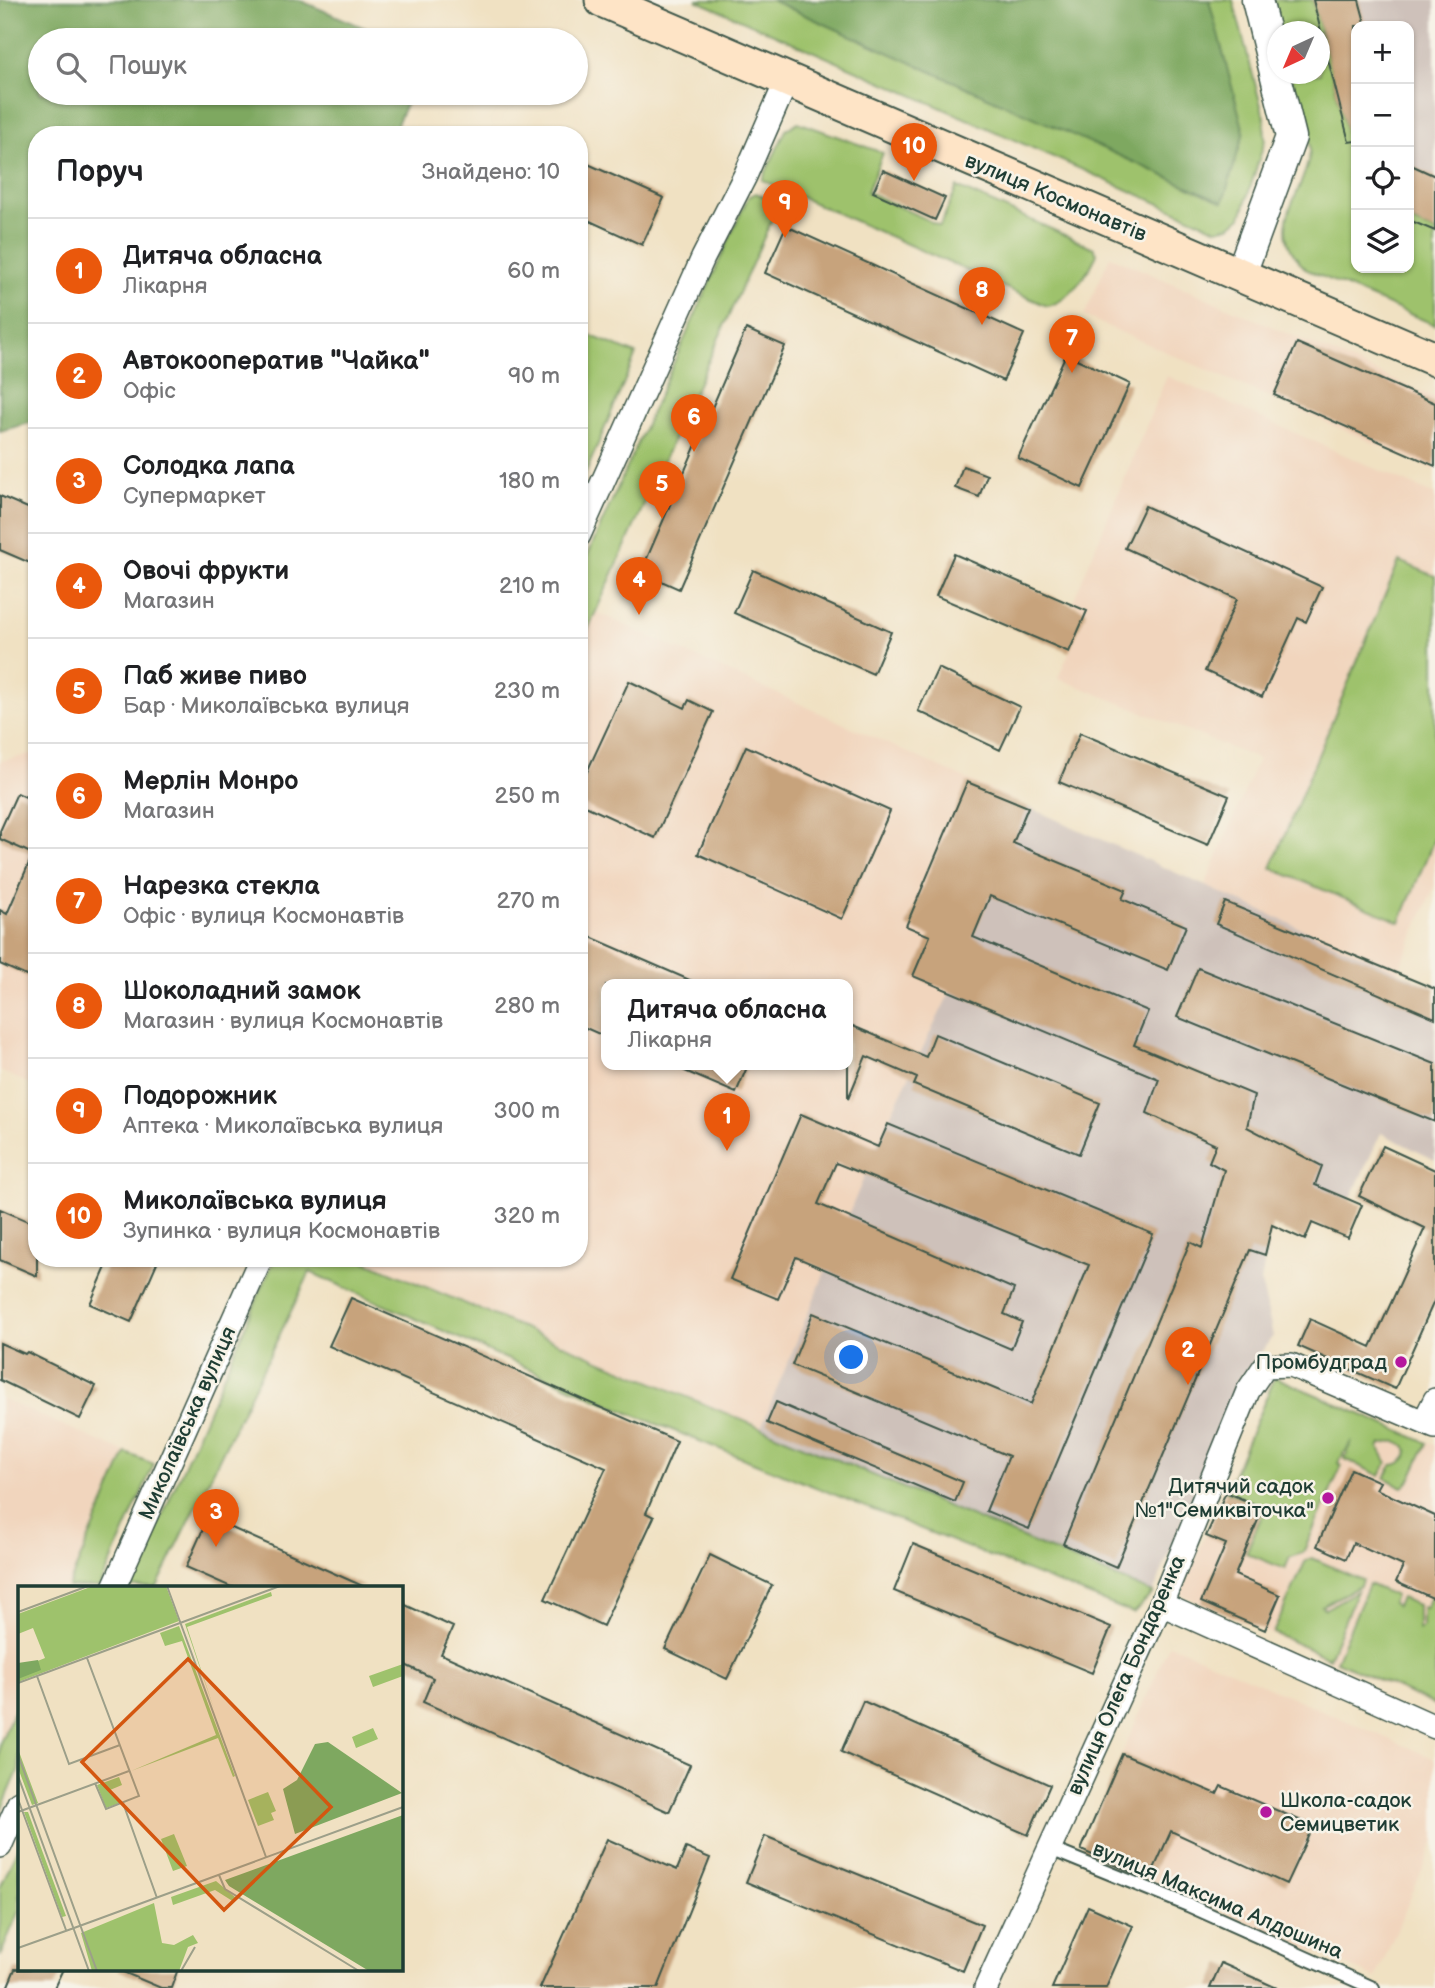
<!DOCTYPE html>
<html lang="uk">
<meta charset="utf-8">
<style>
:root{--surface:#fff;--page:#f6f6f6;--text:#202124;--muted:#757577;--line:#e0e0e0;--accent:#ea580c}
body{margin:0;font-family:"Balsamiq Sans",sans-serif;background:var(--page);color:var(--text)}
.controls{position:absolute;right:21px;top:21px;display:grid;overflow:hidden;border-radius:14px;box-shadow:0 2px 5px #0004}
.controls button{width:63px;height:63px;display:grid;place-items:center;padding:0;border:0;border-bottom:2px solid var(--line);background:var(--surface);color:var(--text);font:35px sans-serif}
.compass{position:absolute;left:1267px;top:21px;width:63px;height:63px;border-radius:50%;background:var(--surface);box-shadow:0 2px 5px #0004;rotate:224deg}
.you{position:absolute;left:852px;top:1358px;width:24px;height:24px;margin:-18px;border:5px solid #fff;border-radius:50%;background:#1a73e8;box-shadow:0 0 0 10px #1a73e833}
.badge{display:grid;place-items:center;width:46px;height:46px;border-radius:50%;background:var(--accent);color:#fff;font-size:23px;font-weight:700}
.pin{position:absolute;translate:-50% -58px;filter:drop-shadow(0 2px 4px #0008)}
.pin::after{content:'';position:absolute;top:37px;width:24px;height:21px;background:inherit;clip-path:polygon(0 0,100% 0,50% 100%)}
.popup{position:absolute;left:601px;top:979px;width:252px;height:91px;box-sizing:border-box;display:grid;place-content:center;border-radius:14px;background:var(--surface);filter:drop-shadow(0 2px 5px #0005);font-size:23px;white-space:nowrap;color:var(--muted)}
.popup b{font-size:26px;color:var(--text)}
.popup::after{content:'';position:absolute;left:50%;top:100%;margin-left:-14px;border:14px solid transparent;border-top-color:var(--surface)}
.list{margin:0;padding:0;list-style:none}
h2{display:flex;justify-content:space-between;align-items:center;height:91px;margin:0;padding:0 28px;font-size:30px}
h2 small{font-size:23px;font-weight:400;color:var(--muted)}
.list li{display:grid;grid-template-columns:46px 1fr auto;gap:21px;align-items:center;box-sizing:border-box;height:105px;padding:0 28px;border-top:2px solid var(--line)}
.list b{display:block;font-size:26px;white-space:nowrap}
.list p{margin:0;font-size:23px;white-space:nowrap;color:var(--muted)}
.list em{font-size:23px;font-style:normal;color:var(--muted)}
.icon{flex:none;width:38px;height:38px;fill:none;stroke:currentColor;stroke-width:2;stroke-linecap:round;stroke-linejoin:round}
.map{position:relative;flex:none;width:1435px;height:1988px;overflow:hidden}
.search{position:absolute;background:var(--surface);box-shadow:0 2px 5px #0004;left:28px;top:28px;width:560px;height:77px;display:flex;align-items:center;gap:18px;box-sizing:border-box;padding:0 24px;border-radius:38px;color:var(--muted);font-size:26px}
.panel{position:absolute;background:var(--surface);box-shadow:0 2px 5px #0004;left:28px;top:126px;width:560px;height:1141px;border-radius:28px}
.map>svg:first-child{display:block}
.built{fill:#f1d5bd;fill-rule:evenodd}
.industrial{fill:#cec1ba}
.green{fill:#9ec26c;stroke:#5e8050;stroke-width:2}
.forest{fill:#7ea860;stroke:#4e724a;stroke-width:2}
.building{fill:#c7a37b}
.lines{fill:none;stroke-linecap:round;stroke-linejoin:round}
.service-casing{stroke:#3e5649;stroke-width:16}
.minor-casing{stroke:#3e5649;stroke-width:26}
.tertiary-casing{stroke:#3e5649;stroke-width:33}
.secondary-casing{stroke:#3e5649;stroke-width:37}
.service{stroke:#fff;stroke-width:12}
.minor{stroke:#fff;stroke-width:23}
.tertiary{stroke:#fff;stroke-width:30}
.secondary{stroke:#fee4c6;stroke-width:33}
.poi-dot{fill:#b5179e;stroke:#f7f3e8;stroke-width:2.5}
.labels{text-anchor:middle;stroke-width:5;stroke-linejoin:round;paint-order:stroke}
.street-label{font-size:21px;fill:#1f3d34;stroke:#f7f3e8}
.poi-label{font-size:21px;fill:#1f3d34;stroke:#f7f3e8;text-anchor:end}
.inset-road{fill:none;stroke:#9c9f89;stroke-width:2}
.view{fill:#d45610;fill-opacity:0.15;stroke:#d45610;stroke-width:3.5}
.inset-edge{fill:none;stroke:#1f3d34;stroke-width:3.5}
</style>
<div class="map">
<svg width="1435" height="1988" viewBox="0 0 1435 1988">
<rect width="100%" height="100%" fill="#f7f3e8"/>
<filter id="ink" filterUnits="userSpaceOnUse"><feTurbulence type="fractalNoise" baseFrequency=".0143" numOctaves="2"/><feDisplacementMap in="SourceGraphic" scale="14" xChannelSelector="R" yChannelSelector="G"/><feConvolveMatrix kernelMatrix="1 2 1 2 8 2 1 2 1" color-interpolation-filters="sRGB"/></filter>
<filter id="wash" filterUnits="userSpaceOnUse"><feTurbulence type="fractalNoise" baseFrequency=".00686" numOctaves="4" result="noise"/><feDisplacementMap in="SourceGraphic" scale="28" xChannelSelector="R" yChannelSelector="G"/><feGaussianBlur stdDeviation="1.57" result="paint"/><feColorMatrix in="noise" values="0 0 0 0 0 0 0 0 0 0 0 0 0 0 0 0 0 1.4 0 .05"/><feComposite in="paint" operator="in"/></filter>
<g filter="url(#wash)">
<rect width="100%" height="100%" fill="#f0e1c2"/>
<!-- built -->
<path class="built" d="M1110,256L1435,398V470L1084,316Z
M1167,376L1435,495V885L1398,972L1205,886L1258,759L1058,678L1087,611L1072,604Z
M596,612L1028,807L950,992L885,1126L760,1430L357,1258H579V649ZM606,985H848V1065H606Z
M37,753V1087L0,1071V761Z
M1274,1375L1435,1445V1707L1180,1594Z
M0,1398L126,1453L68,1587H19V1699L0,1743Z
M1169,1644L1435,1759V1840L1376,1978L1081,1850Z"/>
<!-- industrial -->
<path class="industrial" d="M1282,0H1435V240L1409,229V26H1356V207L1320,74V32Z
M1028,807L1435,988V1160L1381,1133L1350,1200L1293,1176L1272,1225L1261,1281L1273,1336L1240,1381L1153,1593L760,1430L885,1126L950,992Z"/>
<!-- green -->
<path class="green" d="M696,0H1233L1264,117L1265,140L1241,217L1230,226L1217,229Z
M1277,0H1313L1356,169V268H1409V220L1435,232V325L1307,270C1261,226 1304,199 1310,152C1312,139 1294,89 1290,74H1320V32L1279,31L1271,2Z
M798,122L883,153L867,192L940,226L957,187L1094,248L1097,253C1091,271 1067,303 1047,306L762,180L786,130Z
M756,193L779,204L579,649V574L748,197Z
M579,331L636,354L579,489Z
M1399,561L1435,576V837L1400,922L1271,868Z
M275,1258H357L1153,1593L1133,1613L629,1413L310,1272L157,1587H131Z
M1275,1377L1427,1443L1409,1482L1403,1487L1385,1478L1392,1465C1403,1465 1415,1452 1402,1444C1394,1438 1388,1445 1381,1444L1379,1448L1387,1463L1380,1476L1345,1459L1352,1441L1338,1463L1342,1465L1303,1553L1290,1557L1285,1569L1246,1553L1265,1508L1226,1491Z
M126,1453L154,1464L100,1587H68Z
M1312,1558L1362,1580L1360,1586L1321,1606L1325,1609L1357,1591L1329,1658L1273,1633L1305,1562Z
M1369,1584L1395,1596L1392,1603L1397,1606L1401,1598L1418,1605V1629L1422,1627V1607L1426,1608L1435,1588V1705L1336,1661Z
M19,1699V1769L0,1813V1743Z
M19,1844V1910L0,1957V1888Z"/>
<!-- forest -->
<path class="forest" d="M0,0H299L393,40H40V93H411L392,135H37V421L0,431Z
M771,0H1209L1244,132L1223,202Z"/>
<g id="blocks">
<!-- building -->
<path class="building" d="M1313,0H1359L1366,26H1356V141L1349,142Z
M579,160L664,198L642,245L579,216Z
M1409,164L1435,176V231L1409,220Z
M883,170L945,198L935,220L873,192Z
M786,226L1024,334L1003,381L765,273Z
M746,329L785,346L679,589L641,572Z
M1297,343L1435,403V466L1274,395Z
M1066,354L1130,384L1082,488L1018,458Z
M963,466L987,475L979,497L955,488Z
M0,496L37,512V566L0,550Z
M1145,506L1322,587L1306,622L1298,618L1262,697L1205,671L1237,599L1125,548Z
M954,554L1087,611L1069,652L936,596Z
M753,570L891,632L873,674L734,613Z
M938,668L1020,707L1000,750L918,711Z
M629,681L685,708L689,700L713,712L655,838L579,803V789Z
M1080,733L1229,796L1208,845L1059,782Z
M746,746L890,811L842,919L698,854Z
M967,782L1028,807L1013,843L1126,890L1122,899L1186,926L1168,970L990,896L973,937L1148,1011L1134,1045L1254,1095L1247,1127L1322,1166L1315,1185L1362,1205L1348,1238L1312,1223L1305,1240L1272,1225L1265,1255L1250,1250L1116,1567L1063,1544L1190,1242L1202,1248L1224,1170L1209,1162L1216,1145L1147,1113L1159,1079L913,976L930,936L906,926Z
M17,793L37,802V981L0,964V910L7,914L33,854L0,839V831Z
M1225,902L1435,989V1018L1216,924Z
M579,932L701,985H606V1037L579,1025Z
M1198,968L1435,1064V1122L1177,1017Z
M848,1024L926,1057L935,1034L1100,1103L1079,1154L914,1085L917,1078L866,1056L848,1099Z
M671,1065H748L736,1093Z
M801,1114L878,1147L888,1124L1153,1234L1029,1529L986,1511L1009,1456L792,1365L813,1313L1031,1404L1089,1265L836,1163L818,1204L1014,1289L1004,1314L1022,1322L1011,1349L796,1257L778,1299L730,1279Z
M1383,1146L1435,1170V1299L1395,1389L1298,1346L1310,1319L1371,1347L1425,1228L1359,1196Z
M0,1209L37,1225V1276L0,1260Z
M110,1258H159L131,1322L90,1304Z
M351,1298L677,1441L646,1513L654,1517L603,1626L545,1599L606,1468L329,1346Z
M0,1343L25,1354L27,1352L96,1386L80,1419L0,1380Z
M776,1402L963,1482L955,1502L767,1423Z
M1351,1469L1380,1482L1376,1489L1435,1516V1599L1396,1582L1403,1566L1353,1543L1346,1559L1317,1546Z
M1226,1492L1263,1508L1235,1575L1280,1595L1265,1630L1201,1602L1226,1544L1206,1536Z
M208,1518L234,1529L365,1587H231L186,1567Z
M913,1544L1111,1627L1092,1673L894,1591Z
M710,1555L772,1585L727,1679L665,1649Z
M401,1603L453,1627L441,1654L690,1765L669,1812L423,1702L433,1678L401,1663Z
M863,1701L1050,1785L1028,1835L841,1752Z
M1122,1754L1217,1794L1221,1786L1313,1826L1286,1884L1171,1831L1149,1880L1081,1850Z
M765,1836L982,1925L963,1971L746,1882Z
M607,1839L677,1870L686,1848L710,1858L658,1988H540Z
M1088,1906L1133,1926L1106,1988H1052Z
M1221,1963L1277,1988H1210Z
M15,1969H63L54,1988H7Z
M116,1969H178L171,1988H161Z"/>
</g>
</g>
<g filter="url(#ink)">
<use href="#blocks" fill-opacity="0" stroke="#3e5649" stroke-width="2"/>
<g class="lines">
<defs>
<path id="service" d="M1048,1848L1188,1905L1373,1988"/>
<path id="minor" d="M579,535L703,258L745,176L787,80
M1424,1422L1435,1400
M114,1587L261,1258
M1161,1604L1435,1727
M0,1846L19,1803
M986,1988L1161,1604L1248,1391L1265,1366L1291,1365L1435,1427"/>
<path id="tertiary" d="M1240,276L1291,137L1257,0"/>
<path id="secondary" d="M602,0L1435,359"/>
</defs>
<!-- service casing -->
<use href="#service" class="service-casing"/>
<!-- minor casing -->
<use href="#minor" class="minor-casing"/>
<!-- tertiary casing -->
<use href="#tertiary" class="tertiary-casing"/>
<!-- secondary casing -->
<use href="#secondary" class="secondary-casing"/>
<!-- service -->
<use href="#service" class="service"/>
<!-- minor -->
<use href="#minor" class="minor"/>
<!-- tertiary -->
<use href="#tertiary" class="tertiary"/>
<!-- secondary -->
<use href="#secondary" class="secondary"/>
</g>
</g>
<!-- markers -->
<g class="poi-dot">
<circle cx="1401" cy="1362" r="7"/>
<circle cx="1328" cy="1498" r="7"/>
<circle cx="1266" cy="1812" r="7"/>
</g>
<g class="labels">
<!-- street labels -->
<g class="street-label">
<text transform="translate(1056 197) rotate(23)" y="7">вулиця Космонавтів</text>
<text transform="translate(187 1423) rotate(-66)" y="7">Миколаївська вулиця</text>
<text transform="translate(1126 1675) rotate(-66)" y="7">вулиця Олега Бондаренка</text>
<text transform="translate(1218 1900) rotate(23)" y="7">вулиця Максима Алдошина</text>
</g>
<!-- poi labels -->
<g class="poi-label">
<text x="1387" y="1369">Промбудград</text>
<text x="1314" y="1493">Дитячий садок<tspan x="1314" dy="24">№1"Семиквіточка"</tspan></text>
<text x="1280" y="1807" text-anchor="start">Школа-садок<tspan x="1280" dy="24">Семицветик</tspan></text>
</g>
</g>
<!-- overview -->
<g transform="translate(18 1586)">
<rect width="385" height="385" fill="#f0e1c2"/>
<path d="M75,0H148L161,35L0,96V83L27,72L15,42L0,48V28ZM253,6L254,10L169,41L196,123L167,38ZM161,40L217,190L215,191L200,152L113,185L198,149L164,55L147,60L142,47ZM385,78V90L355,101L351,90ZM355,142L360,153L338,162L334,151ZM0,163L20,217L14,219L0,182ZM101,191L104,199L92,204L102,217L88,222L79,199ZM250,206L258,225L253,227L256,234L240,240L230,214ZM6,226H10L48,330L44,331ZM156,248L169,280L155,285L143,253ZM198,295L218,312L216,316L197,304L155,319L153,311ZM136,317L144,357L156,359L175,349L180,357L170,361L161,385H74L63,347Z" fill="#9ec26c"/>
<path d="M20,74L23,84L0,93V77ZM310,156L384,207L277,248L265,203L279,194L297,158ZM385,229V385H351L211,300L207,294Z" fill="#7ea860"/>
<path class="inset-road" d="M149,0L248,271M0,26L70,0M69,72L121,210L88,223L77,197M19,90L51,178L102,159M0,97L262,0M0,169L79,385M0,190L71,385M0,213L48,344M105,217L139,312M0,226L111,185M201,289L207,303L341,385M56,342L385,221M0,362L56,342M163,385L177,361"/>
<path class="view" d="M170,73L313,221L206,324L64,176Z"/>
<rect width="385" height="385" class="inset-edge"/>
</g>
</svg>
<div class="controls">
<button>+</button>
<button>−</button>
<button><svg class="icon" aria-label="locate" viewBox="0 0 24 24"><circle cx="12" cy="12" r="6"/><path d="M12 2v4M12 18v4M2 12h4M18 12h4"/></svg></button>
<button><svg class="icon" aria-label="layers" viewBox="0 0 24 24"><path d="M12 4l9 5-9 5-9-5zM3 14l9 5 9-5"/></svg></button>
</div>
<svg class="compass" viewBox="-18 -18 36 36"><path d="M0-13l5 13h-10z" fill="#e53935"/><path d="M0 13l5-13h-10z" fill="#757577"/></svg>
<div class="you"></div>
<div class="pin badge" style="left:727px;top:1151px">1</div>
<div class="popup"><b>Дитяча обласна</b>Лікарня</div>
<div class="pin badge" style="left:1188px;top:1385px">2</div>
<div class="pin badge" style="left:216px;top:1547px">3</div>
<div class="pin badge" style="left:639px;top:615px">4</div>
<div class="pin badge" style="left:662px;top:519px">5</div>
<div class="pin badge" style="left:694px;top:452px">6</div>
<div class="pin badge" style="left:1072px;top:373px">7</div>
<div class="pin badge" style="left:982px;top:325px">8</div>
<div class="pin badge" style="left:785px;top:238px">9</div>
<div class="pin badge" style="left:914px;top:181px">10</div>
<div class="search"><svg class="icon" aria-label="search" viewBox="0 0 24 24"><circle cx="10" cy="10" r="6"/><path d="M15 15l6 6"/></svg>Пошук</div>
<section class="panel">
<h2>Поруч<small>Знайдено: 10</small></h2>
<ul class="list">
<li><span class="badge">1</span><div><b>Дитяча обласна</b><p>Лікарня</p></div><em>60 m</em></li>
<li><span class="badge">2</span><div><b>Автокооператив &quot;Чайка&quot;</b><p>Офіс</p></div><em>90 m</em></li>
<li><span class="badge">3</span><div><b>Солодка лапа</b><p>Супермаркет</p></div><em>180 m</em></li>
<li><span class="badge">4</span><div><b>Овочі фрукти</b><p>Магазин</p></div><em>210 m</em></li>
<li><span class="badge">5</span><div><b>Паб живе пиво</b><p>Бар · Миколаївська вулиця</p></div><em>230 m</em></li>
<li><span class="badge">6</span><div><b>Мерлін Монро</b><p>Магазин</p></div><em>250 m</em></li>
<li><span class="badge">7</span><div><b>Нарезка стекла</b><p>Офіс · вулиця Космонавтів</p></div><em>270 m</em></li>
<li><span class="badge">8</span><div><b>Шоколадний замок</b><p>Магазин · вулиця Космонавтів</p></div><em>280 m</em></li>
<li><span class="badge">9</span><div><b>Подорожник</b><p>Аптека · Миколаївська вулиця</p></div><em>300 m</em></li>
<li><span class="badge">10</span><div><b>Миколаївська вулиця</b><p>Зупинка · вулиця Космонавтів</p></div><em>320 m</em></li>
</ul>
</section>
</div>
